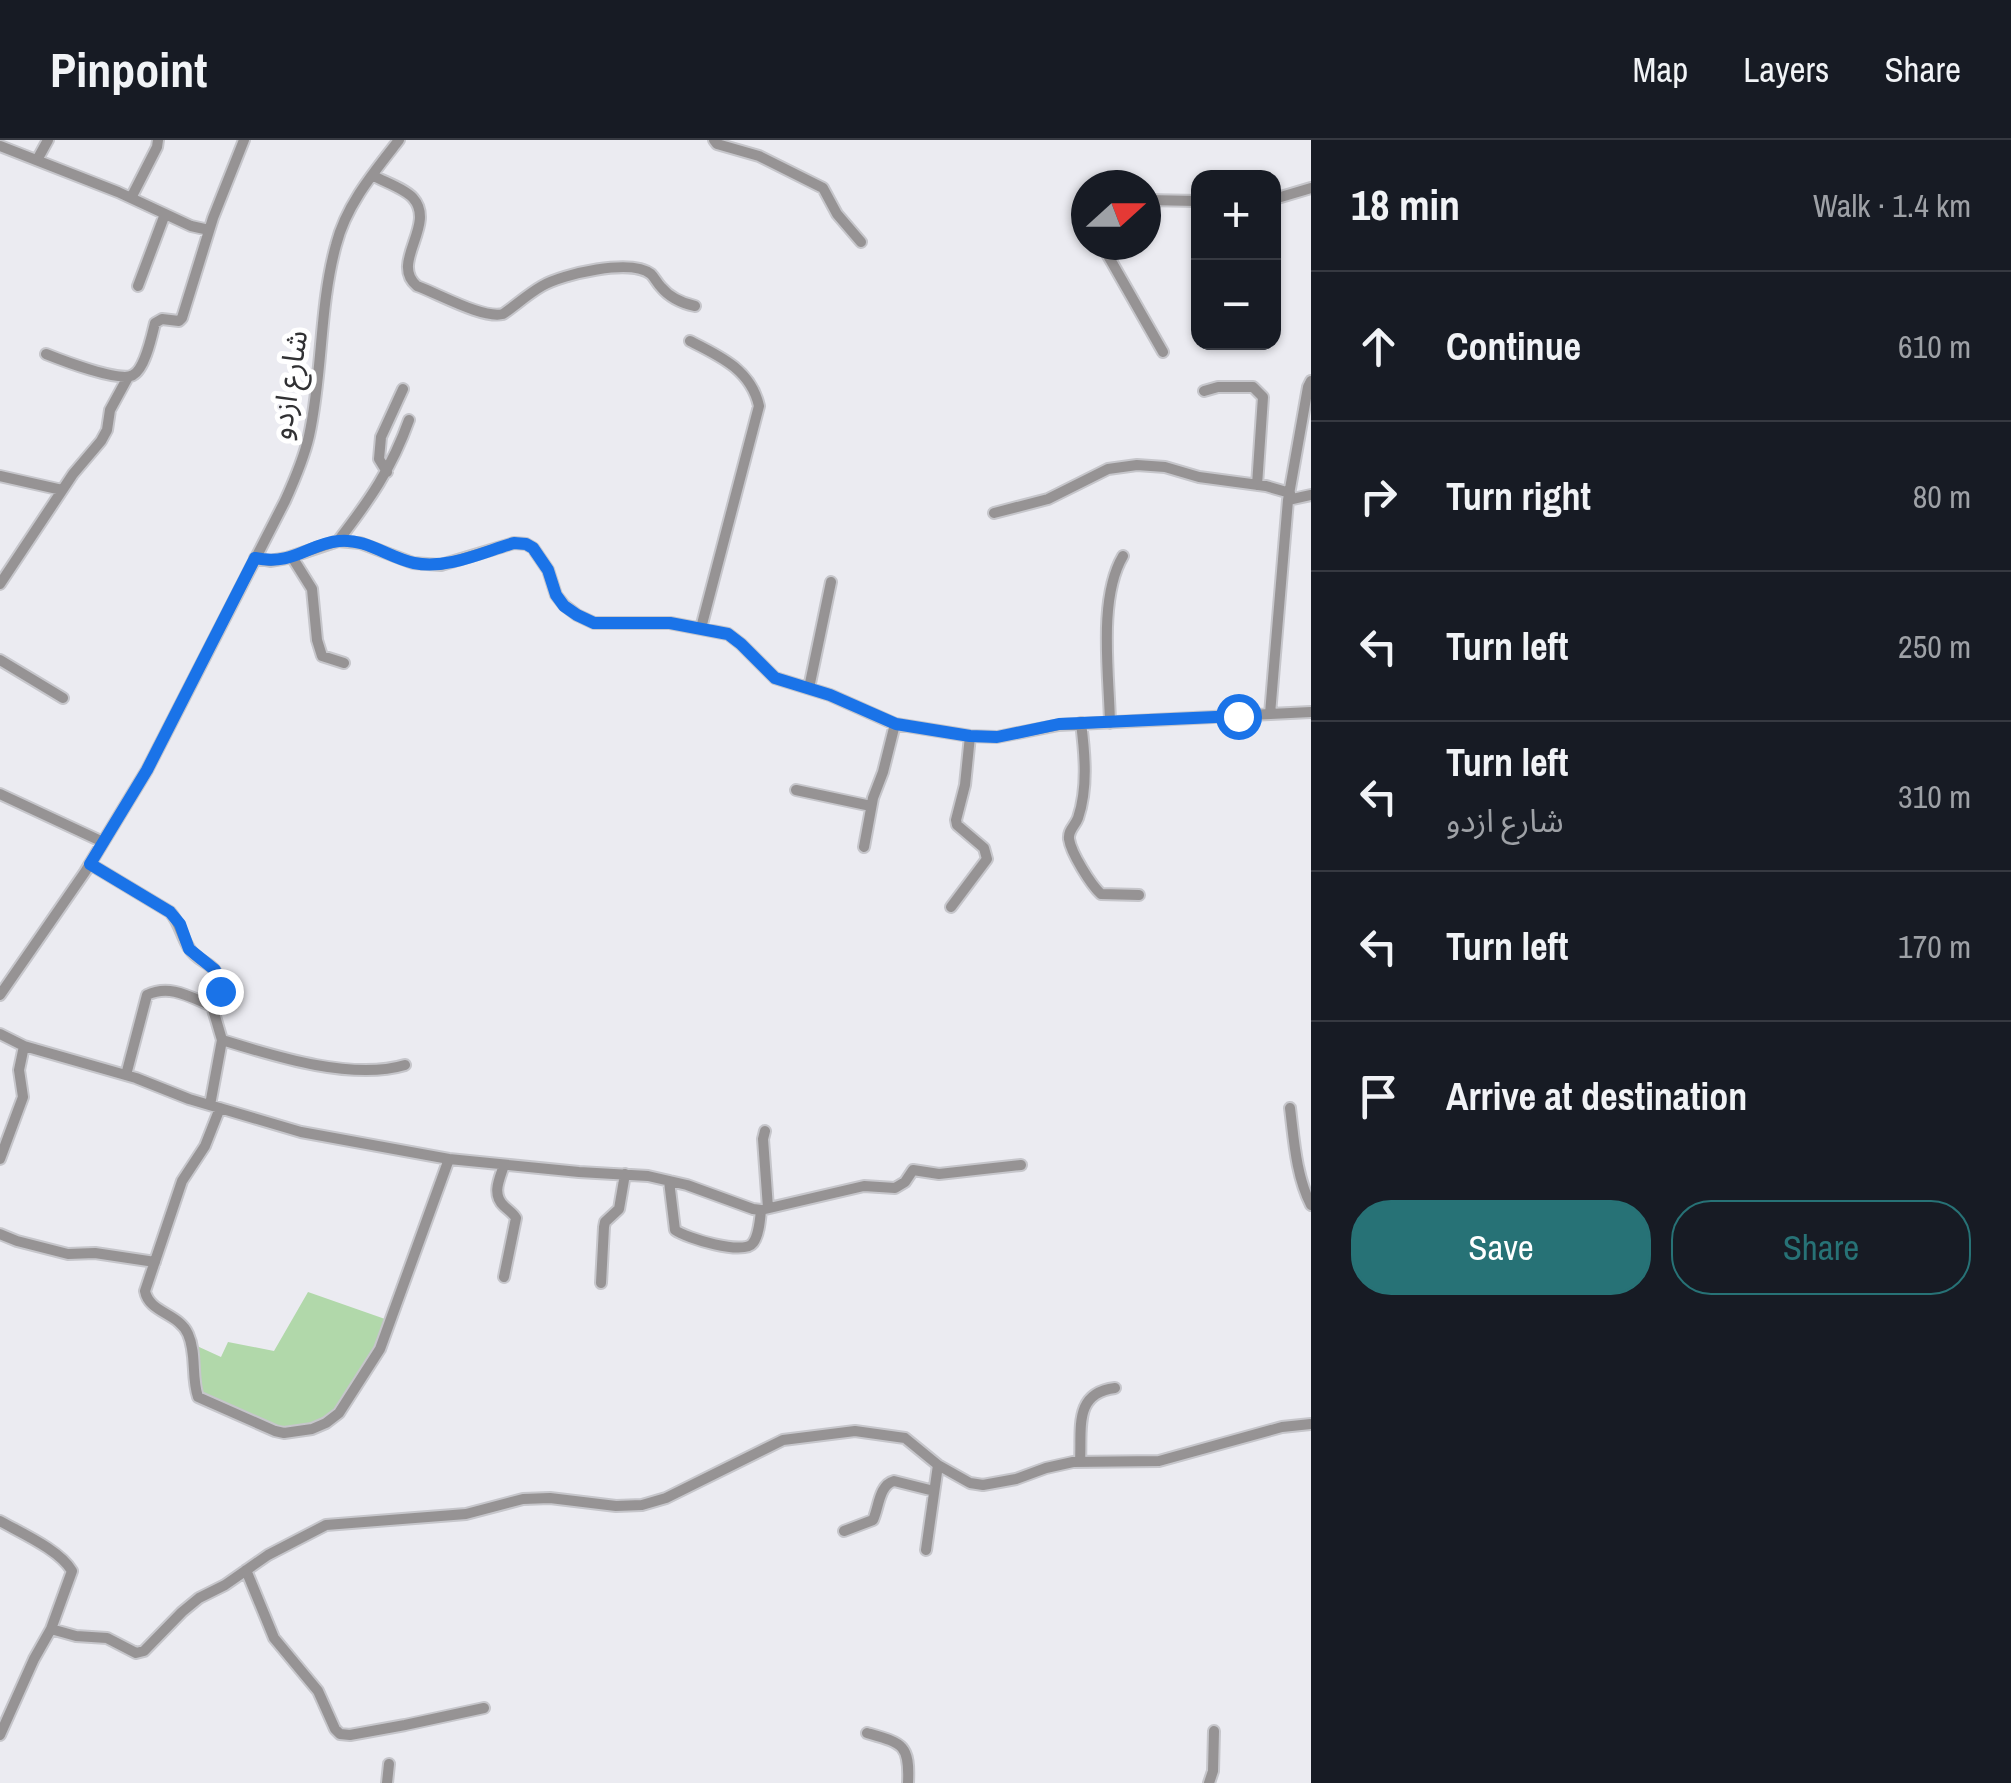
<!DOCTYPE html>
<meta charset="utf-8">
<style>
:root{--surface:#171b24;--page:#242831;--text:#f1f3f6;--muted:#9ea1a6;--line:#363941;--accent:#277276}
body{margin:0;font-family:"Archivo Narrow","Noto Sans Arabic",sans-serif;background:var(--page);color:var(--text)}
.controls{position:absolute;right:30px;top:30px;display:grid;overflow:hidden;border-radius:20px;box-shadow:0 2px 8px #0004}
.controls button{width:90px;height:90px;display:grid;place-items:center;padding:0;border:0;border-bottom:2px solid var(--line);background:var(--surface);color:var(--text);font:50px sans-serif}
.compass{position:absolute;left:1071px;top:30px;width:90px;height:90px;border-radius:50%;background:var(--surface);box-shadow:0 2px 8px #0004;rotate:69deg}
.stop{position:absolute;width:30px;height:30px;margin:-22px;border:8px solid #1a73e8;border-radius:50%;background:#fff}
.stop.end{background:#1a73e8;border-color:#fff;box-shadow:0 2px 10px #0008}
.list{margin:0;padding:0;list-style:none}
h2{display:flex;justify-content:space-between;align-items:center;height:130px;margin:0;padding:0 40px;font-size:42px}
h2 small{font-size:32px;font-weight:400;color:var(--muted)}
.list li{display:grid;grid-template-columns:65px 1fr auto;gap:30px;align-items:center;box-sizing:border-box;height:150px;padding:0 40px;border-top:2px solid var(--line)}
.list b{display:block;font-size:38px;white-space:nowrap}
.list p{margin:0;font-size:32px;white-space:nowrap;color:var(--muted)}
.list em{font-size:32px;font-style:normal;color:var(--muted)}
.actions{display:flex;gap:20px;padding:30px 40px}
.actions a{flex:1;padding:22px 0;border:2px solid var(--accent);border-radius:40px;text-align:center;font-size:35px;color:var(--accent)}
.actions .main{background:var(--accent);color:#fff}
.icon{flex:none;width:55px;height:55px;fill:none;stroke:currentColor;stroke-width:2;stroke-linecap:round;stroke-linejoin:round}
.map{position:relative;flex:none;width:1311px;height:1643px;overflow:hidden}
header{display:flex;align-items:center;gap:60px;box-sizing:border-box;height:140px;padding:0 50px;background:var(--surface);border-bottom:2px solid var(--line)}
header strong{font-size:48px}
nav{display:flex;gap:55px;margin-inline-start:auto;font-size:35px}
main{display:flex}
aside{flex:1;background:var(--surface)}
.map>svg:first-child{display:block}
.green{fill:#b1d8aa}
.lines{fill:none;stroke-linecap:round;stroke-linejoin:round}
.minor-casing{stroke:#c6c6cb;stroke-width:14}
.minor{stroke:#969394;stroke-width:10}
.route{stroke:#1a73e8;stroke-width:12}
.labels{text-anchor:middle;stroke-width:10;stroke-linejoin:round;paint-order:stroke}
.street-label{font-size:30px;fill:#313133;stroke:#fff}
</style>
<header>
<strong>Pinpoint</strong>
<nav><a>Map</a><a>Layers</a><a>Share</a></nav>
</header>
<main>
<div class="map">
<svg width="1311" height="1643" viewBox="0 0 1311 1643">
<rect width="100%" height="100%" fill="#ebebf1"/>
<!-- green -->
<path class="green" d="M308,1152L385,1179L373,1209L335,1271L326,1279L309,1286L282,1289L200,1252L197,1206L221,1217L228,1202L274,1211Z"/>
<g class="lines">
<defs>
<path id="minor" d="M714,0L717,4L759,16L823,48L837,74L861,102
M0,6L118,52L191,86L209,90
M37,20L48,0
M372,35C384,42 404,48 413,58C437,85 389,123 417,146C439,154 483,179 503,174C516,165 528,154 542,146C563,134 631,118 651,134C655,138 657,143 661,147C670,158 681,163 695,166
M131,58L157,7L158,0
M1274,59L1311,48
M1146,60L1198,61
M1102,105L1163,212
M138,146L165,74
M690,201C720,216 751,230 759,266L701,488
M46,214C61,220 121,243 133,235C145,229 152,195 155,183L162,179L179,181L182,178L213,78L244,0
M1204,251L1218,247H1253L1263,257L1257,345
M387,332L379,319L381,297L403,249
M0,336L62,350
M1288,360L1311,355
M994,373L1048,359L1108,329L1137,325L1165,327L1199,337L1266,346L1290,353
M338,401C369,361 392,328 409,280
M292,417L312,449L317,500L322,516L344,523
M255,418L270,421L287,418L338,401L360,403L413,423L441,425L514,403L526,404L533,408L548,430L556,455L564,465L577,475L594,483H670L728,494L741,504L775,538L830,555L895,584L970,596L997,597L1059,585L1270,574L1288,360L1308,247L1311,241
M0,444L73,334L101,301L107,290L110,270L128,237
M0,520L63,558
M809,548L831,442
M1270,574L1311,572
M1081,583C1085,614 1088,648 1078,678C1075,686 1068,690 1069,699C1071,713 1091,745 1101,754L1139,755
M1110,583C1109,534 1098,458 1123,416
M796,650L871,666
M0,654L103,702
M864,707L873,658L883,632L895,584
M90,724L170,772C180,783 181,796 189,808C201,828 219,818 220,851L212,866
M951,767L987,719L984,708L957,685L956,680L965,645L970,596
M0,855L85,732L147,630L285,361C295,339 304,318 309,296C323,233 319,167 336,105C346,65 374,32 399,0
M0,894L24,906L136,938L189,959L301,992L449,1019L579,1032L648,1036L687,1045L753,1069L761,1070L864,1046L895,1048L905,1042L913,1030L939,1034L1021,1025
M222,900C274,916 352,941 405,925
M126,935L147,855C170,844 190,857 212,866L222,900L210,965
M220,968L205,1006L182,1041L145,1151C149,1173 179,1173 188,1194C197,1214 191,1237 198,1257L275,1291L284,1293L312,1289L326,1283L339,1273L380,1209L449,1019
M1290,968C1294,1000 1296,1036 1311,1065
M765,991L763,999L768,1068
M0,1019L23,957L19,930L24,906
M669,1041L675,1090C686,1098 744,1116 753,1103C759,1095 760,1080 761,1070
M0,1094L17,1101L68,1114L95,1113L155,1122
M504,1137L516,1078C513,1073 508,1070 504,1066C491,1054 500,1038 504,1025
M601,1143L604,1087L605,1082L619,1069L625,1034
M1080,1322C1082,1289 1073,1253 1115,1248
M0,1381C21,1393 60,1410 72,1431L51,1489L34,1519L0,1595
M844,1391L873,1380C879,1367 879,1345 894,1341L934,1351
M926,1410L938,1325
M246,1430L274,1498L318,1551L335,1589L340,1594L350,1595L405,1585L484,1568
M51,1489L76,1496L107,1498L136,1513L144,1511L182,1472L199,1458L225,1445L268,1415L326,1385L466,1374L523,1359L550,1358L616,1366L642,1365L666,1358L783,1300L855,1291L905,1298L938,1325L970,1343L983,1345L1016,1339L1046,1328L1073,1322L1159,1321L1282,1287L1311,1284
M867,1593C902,1603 910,1604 908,1643
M387,1643L389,1624
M1209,1643L1213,1631L1214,1591"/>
</defs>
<!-- minor casing -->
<use href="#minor" class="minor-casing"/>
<!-- minor -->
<use href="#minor" class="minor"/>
</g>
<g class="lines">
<!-- route -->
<path class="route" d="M220,851L215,830L189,809L180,784L170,772L90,724L147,630L255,418C294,426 307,404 339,401C366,398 389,418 414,423C447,430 483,412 514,403L526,404L533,408L548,430L556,455L564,466L577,475L594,483H670L728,494L741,504L775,538L830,555L896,584L970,596L997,597L1059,584L1238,576"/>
</g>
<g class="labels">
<!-- street labels -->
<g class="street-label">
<text transform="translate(289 245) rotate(-81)" y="10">شارع ازدو</text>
</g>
</g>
</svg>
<div class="controls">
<button>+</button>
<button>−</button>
</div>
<svg class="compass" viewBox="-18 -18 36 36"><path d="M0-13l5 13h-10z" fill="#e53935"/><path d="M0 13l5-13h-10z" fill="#9ea1a6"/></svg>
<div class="stop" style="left:1238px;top:576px"></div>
<div class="stop end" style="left:220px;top:851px"></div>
</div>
<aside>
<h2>18 min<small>Walk · 1.4 km</small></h2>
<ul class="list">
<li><svg class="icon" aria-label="ahead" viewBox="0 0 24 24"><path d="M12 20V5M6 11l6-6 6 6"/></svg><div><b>Continue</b></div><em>610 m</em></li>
<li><svg class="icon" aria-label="right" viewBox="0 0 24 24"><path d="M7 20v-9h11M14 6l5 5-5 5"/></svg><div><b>Turn right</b></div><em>80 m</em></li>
<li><svg class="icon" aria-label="left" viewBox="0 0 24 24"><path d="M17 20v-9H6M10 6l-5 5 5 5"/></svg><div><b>Turn left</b></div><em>250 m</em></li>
<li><svg class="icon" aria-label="left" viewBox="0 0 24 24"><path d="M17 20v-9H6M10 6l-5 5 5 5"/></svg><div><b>Turn left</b><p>شارع ازدو</p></div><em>310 m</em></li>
<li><svg class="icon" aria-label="left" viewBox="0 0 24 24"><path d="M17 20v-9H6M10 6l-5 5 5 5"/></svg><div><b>Turn left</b></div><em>170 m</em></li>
<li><svg class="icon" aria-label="arrive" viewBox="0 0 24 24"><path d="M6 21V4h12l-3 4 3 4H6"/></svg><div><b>Arrive at destination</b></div></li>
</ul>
<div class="actions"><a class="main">Save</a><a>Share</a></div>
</aside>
</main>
